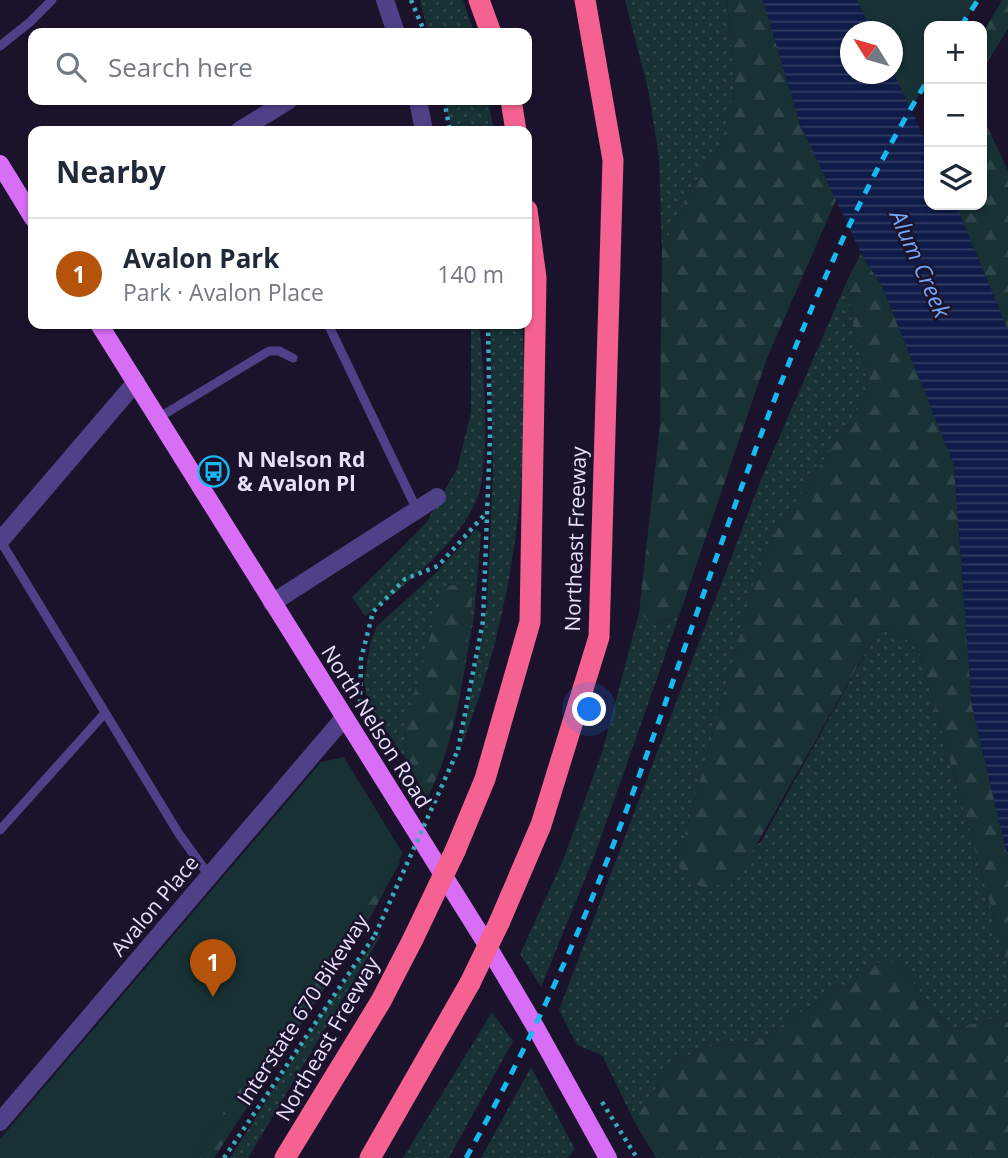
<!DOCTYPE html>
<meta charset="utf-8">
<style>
:root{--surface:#fff;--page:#f2f2f3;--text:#1f2937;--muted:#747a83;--line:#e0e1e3;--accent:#b45309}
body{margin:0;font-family:"Open Sans",sans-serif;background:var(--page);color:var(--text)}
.controls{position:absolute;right:21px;top:21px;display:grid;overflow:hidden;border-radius:14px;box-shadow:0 2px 5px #0004}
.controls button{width:63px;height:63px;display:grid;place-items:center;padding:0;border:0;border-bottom:2px solid var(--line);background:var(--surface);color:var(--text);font:35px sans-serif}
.compass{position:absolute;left:840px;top:21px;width:63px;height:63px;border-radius:50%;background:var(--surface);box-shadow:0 2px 5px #0004;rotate:307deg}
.you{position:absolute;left:590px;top:710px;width:24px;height:24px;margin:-18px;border:5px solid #fff;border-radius:50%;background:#1a73e8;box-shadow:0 0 0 10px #1a73e833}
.badge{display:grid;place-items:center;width:46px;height:46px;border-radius:50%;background:var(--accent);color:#fff;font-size:23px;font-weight:700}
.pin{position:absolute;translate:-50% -58px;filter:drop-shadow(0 2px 4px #0008)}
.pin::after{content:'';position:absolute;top:37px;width:24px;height:21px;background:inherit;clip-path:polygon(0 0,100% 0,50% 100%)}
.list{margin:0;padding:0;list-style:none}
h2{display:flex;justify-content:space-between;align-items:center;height:91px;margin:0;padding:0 28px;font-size:30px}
h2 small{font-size:23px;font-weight:400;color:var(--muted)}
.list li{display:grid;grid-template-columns:46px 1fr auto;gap:21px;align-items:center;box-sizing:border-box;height:112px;padding:0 28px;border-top:2px solid var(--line)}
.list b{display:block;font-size:26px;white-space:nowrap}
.list p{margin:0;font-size:23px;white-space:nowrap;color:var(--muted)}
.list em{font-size:23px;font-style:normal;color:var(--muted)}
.icon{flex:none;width:38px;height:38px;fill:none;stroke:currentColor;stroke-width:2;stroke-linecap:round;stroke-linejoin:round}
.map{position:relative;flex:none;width:1008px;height:1158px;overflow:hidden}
.search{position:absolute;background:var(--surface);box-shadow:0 2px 5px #0004;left:28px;top:28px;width:504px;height:77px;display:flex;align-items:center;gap:18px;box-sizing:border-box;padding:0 24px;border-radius:14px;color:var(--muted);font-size:26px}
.panel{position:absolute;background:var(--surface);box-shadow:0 2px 5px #0004;left:28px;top:126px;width:504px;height:203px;border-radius:14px}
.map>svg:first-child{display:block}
.grass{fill:url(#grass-dots)}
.forest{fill:url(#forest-firs)}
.park{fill:#173135}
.water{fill:url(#water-rules)}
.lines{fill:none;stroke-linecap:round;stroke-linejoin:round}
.path{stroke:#39aab7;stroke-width:4.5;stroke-dasharray:3.5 5;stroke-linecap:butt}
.service{stroke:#4f4187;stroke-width:9}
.minor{stroke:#4f4187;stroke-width:18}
.primary{stroke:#d86df6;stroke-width:18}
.motorway{stroke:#f56291;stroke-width:21}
.rail{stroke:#18b8f0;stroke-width:5;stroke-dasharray:10 9;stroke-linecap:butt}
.path-bridge{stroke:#39aab7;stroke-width:4.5;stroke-dasharray:3.5 5;stroke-linecap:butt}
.motorway-bridge{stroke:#f56291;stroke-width:21}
.labels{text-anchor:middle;stroke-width:5;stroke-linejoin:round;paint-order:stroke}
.poi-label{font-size:21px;font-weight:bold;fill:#e7dffd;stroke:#1b132b;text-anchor:start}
.street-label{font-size:21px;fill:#e7dffd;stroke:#1b132b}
.water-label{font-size:23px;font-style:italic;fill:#74a5f6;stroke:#1b132b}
</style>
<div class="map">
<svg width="1008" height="1158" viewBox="0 0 1008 1158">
<defs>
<pattern id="grass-dots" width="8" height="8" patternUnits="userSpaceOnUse" patternTransform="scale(1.75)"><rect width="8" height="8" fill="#173135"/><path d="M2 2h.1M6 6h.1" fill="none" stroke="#2e4549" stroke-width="1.8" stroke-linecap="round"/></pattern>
<pattern id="forest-firs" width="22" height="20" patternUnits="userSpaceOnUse" patternTransform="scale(1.75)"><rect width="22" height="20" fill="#173135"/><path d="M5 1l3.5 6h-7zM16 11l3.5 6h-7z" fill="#2e4549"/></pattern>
<pattern id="water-rules" width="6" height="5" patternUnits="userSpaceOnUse" patternTransform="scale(1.75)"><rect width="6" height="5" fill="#0f1b48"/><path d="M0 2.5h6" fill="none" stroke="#323c63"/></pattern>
</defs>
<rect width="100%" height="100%" fill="#1b132b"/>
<!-- grass -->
<path class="grass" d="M420,0H463L474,33H428Z
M625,0H727L735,86L722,143L689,192L662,250L659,157L648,89Z
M444,100H488L494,131H452Z
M847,281L853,326L868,381L863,402L777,529L756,577L677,863L760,843L877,632L892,631L918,647L1008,968V1022L1003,1015L951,1031L897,962H879L756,1042L704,1047L670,1067L634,1121L602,1055L577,1045L559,1010L762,477Z
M471,324H479C484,368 489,442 481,485C472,534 403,588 365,616L352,597L426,523L457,469L471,413Z
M490,324H522C532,466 514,617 460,749L487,606L493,474Z
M476,529L481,533L474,617L453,733L474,589L405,726L406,760L368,702L364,681L371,640L377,626L441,568Z
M639,613L655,625L679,616L594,857L541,987L520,954L564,858L603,749Z
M380,934L381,935L248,1158H230L326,1007Z
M492,1012L513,1041L449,1158H403Z
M531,1067L575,1149L568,1158H481Z"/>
<!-- forest -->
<path class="forest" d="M727,0H763L800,124L836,200L767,358L679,616L654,625L639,613L660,425L662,250L689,192L722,143L735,86Z
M1002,0H1008V29L982,70V35Z
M982,115L1008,171V330L956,205H982Z
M861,253L883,288L954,465L972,706L1008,858V968L918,647L892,631L877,632L738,877L709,889L690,883L677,863L756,577L777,529L863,402L868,381L853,326L847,281Z
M466,582L474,588C464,659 461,734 427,798L406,760L405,726L440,602L449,586Z
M388,847L400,862L365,927L214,1158H124Z
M879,962H897L951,1031L1003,1015L1008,1023V1158H656L634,1121L670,1067L704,1047L756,1042Z"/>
<!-- park -->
<path class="park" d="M857,0H978L961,26H929V78L909,112L892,74V32L871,31Z
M344,757L403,854L192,1158H0V1139L321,762Z"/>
<!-- water -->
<path class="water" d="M763,0H857L872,31L850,32V74L893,72L929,147V205H956L1008,330V858L972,706L954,465L883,288L861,253L800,124Z"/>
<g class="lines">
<!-- path -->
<path class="path" d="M411,0L425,33
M444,100L450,131
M360,703L361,659L373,612L405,579L438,566L487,512
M458,750L483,621L490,437L488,324
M602,1102L637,1158
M224,1158L375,935"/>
<!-- service -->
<path class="service" d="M0,46L30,22L52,0
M328,324L417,510
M158,418L269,351H279L293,358
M0,540L179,834L210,877
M0,830L105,713"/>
<!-- minor -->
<path class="minor" d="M385,0L396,33
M418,100L424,131
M239,131L289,100
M0,541L136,382
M272,603L437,497
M0,1122L343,719"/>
<!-- primary -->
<path class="primary" d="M0,164L33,218
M99,324L487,945L536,1028L608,1158"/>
<!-- motorway -->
<path class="motorway" d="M479,0L491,33
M511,100L516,131
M455,851L485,779L530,622L536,278L527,210
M499,923L541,825L599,637L613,160L585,0
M285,1158L381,1001L413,939
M370,1158L470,983"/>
<!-- rail -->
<path class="rail" d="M961,26L978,0
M466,1158C516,1069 561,976 599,881C706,613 777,326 929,78"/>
<!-- path-bridge -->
<path class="path-bridge" d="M375,935L458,750"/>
<!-- motorway-bridge -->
<path class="motorway-bridge" d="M413,939L455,851
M470,983L499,923"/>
</g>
<!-- icons -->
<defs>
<symbol id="bus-ring" viewBox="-11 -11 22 22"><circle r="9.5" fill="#1b132b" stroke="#18b8f0" stroke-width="1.5"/><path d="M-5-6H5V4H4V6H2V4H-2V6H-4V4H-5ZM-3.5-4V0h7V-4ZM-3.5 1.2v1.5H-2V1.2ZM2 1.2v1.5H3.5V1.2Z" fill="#18b8f0"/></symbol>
</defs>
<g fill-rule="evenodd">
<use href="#bus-ring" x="196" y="454" width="35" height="35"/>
</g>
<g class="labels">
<!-- poi labels -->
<g class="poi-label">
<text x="237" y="467">N Nelson Rd<tspan x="237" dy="24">&amp; Avalon Pl</tspan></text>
</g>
<!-- street labels -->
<g class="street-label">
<text transform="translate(576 539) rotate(-88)" y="7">Northeast Freeway</text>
<text transform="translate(376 727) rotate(58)" y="7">North Nelson Road</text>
<text transform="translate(155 906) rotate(-50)" y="7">Avalon Place</text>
<text transform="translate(303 1010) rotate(-57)" y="7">Interstate 670 Bikeway</text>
<text transform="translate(328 1039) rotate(-60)" y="7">Northeast Freeway</text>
</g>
<!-- water labels -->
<g class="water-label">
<text transform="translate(920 264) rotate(66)" y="8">Alum Creek</text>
</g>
</g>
</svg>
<div class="controls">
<button>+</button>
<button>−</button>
<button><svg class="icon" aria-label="layers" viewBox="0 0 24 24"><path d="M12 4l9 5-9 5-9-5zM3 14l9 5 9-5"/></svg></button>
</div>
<svg class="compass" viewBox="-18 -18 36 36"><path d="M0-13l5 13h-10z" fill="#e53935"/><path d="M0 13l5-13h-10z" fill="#747a83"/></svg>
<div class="you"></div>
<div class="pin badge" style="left:213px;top:997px">1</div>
<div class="search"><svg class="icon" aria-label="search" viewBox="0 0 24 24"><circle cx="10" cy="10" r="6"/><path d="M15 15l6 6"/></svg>Search here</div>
<section class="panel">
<h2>Nearby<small></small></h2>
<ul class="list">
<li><span class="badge">1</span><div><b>Avalon Park</b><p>Park · Avalon Place</p></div><em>140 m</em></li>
</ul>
</section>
</div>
